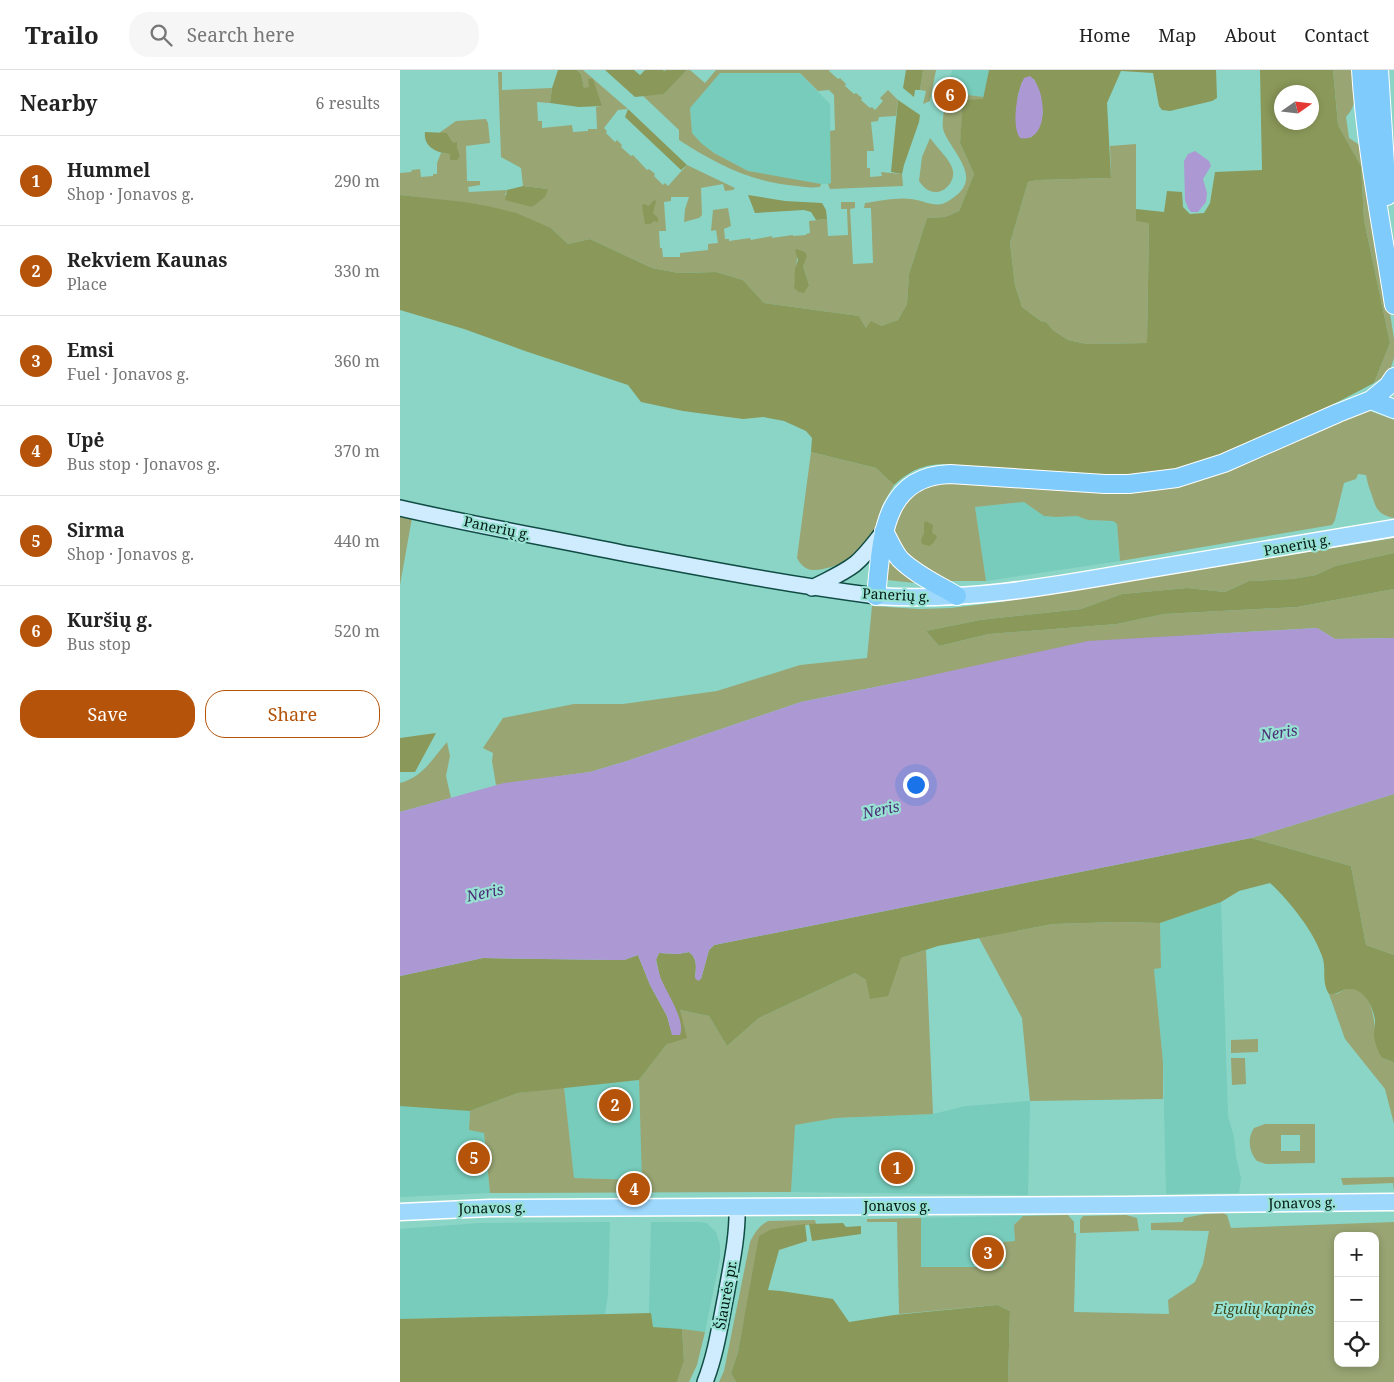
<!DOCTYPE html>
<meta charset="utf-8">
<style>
:root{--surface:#fff;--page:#f6f6f6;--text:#222;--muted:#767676;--line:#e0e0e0;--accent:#b45309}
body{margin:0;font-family:"Noto Serif",serif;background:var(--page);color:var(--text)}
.controls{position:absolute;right:15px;bottom:15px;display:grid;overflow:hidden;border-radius:10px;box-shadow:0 2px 8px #0003}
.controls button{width:45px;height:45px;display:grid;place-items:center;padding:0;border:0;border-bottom:1px solid var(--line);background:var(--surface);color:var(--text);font:25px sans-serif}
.compass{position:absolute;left:874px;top:15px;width:45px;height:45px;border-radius:50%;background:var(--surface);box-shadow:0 2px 8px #0003;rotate:76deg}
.you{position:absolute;left:515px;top:714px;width:18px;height:18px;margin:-12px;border:4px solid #fff;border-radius:50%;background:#1a73e8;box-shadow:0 0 0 8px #1a73e833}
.badge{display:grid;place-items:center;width:32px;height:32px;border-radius:50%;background:var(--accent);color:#fff;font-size:16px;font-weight:700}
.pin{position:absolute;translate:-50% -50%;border:2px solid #fff;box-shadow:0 1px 5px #0006}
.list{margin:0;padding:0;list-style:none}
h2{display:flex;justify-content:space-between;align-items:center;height:65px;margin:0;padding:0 20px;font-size:21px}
h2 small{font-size:16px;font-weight:400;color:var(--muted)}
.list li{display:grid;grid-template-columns:32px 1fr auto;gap:15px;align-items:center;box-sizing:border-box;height:90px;padding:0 20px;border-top:1px solid var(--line)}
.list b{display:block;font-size:19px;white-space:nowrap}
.list p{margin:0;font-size:16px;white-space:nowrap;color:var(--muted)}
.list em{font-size:16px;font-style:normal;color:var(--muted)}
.actions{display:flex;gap:10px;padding:15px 20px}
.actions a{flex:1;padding:11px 0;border:1px solid var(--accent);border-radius:20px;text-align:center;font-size:18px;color:var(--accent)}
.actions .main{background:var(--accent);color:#fff}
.icon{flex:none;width:28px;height:28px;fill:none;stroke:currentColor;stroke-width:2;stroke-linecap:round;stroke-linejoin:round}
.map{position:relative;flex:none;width:994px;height:1312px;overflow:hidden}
header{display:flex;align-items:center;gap:30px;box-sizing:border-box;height:70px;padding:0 25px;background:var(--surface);border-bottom:1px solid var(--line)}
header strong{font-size:24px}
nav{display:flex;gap:28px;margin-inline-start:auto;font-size:18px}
.search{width:350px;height:45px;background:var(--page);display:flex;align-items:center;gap:12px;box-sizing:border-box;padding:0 18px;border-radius:20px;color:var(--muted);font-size:19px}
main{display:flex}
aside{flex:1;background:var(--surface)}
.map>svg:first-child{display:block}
.built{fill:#7cb}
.green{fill:#99a573;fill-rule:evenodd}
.forest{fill:#8a9859;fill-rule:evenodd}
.water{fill:#ac98d3}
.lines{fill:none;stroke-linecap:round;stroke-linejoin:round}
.secondary-casing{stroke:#104c43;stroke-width:18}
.primary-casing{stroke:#fff;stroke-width:19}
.trunk-casing{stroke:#fff;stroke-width:20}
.secondary{stroke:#ceecfe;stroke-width:15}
.primary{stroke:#9ed8fd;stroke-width:16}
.trunk{stroke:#7ecbfc;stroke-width:18}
.labels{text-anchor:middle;stroke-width:4.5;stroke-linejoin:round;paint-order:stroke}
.street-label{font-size:14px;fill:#001813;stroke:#98e2d3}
.park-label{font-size:14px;font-style:italic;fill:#3c4515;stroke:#98e2d3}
.water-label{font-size:15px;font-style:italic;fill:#4b2e75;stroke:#98e2d3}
</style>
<header>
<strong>Trailo</strong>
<div class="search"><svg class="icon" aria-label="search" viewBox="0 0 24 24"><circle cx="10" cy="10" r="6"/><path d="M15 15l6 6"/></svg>Search here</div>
<nav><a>Home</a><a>Map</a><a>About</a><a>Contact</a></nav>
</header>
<main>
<aside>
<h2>Nearby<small>6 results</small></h2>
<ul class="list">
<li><span class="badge">1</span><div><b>Hummel</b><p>Shop · Jonavos g.</p></div><em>290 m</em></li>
<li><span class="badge">2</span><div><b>Rekviem Kaunas</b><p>Place</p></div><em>330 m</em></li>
<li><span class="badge">3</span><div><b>Emsi</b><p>Fuel · Jonavos g.</p></div><em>360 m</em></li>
<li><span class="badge">4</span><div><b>Upė</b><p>Bus stop · Jonavos g.</p></div><em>370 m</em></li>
<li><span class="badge">5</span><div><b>Sirma</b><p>Shop · Jonavos g.</p></div><em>440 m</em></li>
<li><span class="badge">6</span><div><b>Kuršių g.</b><p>Bus stop</p></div><em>520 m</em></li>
</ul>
<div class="actions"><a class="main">Save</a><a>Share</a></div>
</aside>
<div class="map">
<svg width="994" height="1312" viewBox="0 0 994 1312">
<rect width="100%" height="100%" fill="#8bd5c6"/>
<!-- built -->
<path class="built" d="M552,0H589L584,27L564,25H560V22L548,20Z
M320,3H400L430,34L431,114H417L348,101L314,83L301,73L292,63L290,37Z
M624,432L644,446L656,447L677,446L688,450L713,451L717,454L720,491L586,511L575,437Z
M821,832L828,1046L834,1067L836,1087L841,1108L839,1123L766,1124L763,992L754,899L761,897L760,853Z
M239,1010L243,1110L174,1108L164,1017Z
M630,1031L628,1125L391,1122L394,1055L436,1048L533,1044L566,1036Z
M3,1035L70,1041L69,1060L84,1062L90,1123L0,1127V1036Z
M623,1146L614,1155L615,1171L603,1172V1197H521V1148Z
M210,1152L208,1225L205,1244L0,1249V1159L80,1153Z
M251,1152H297L307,1153L316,1162L320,1175V1188L305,1262L253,1257L251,1244L249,1243Z"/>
<!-- green -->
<path class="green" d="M177,0H183L228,39L218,40L204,58L207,61L206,63L215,72L217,70L222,75L221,77L231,86L233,85L247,100L249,99L255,104L254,106L263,115L265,113L268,116L287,95L335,118L333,120L325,121L323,114L301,118L302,145L299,148L284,152L285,139L289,127H271V131L264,132L266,161H259L260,178H262L263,187H280V183L308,180V174L318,173L316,160L311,161L313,140L328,138L331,156L324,159L325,169H329V171L350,168L351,170L372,166V168L393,165V166L406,165V164L410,163L409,151L427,149L428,166L448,165L447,139H441V132H455V138L450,139L453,194L473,193L471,138H464L465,133C477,131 499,127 511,129C521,130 532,136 542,134C548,132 553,128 558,124C580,105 551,80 544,62C541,54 544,43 545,35H550L551,30L555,31L556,23L552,22V21L561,22L560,24L584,27L583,30H564L560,73L574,104L559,141L545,147L527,148L509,204L507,234L498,250L481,256L466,258L459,246L364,233L343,210L316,202L279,203L252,198L190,169L168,174L151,158L83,135L0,125V103L11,102L12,100L20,99L21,107L33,106V104H37V93L41,83L50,84V89L60,86L47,63H39L56,51L86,49L88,53L90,73L66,76L67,111H80V115L68,117L69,122L107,120L105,125L132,137L148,119L123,116L121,98L101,87L98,2H102V20L152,18L150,33L137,32L138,51H142V58L172,55L173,62L188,61V59H197L196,37L202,36L189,18H184L181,4ZM398,179L405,182L403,196L409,215L394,218Z
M287,0H290L305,13L316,0H430L429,1L438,9L440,8L446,14L445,16L454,24L456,23L462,28L461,30L470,38L472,37L475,40L483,31L480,28L488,20L498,30L496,46L479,47L478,51L471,52L474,81H467V98H470V107L482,106L481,102L502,104L503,116L430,119L428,114L431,113L430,61L435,60L434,25L429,20L418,21L400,3H320L290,38L292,63L301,73L314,83L348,101L421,114L420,117C412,118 404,117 397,116C353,113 316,94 279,70V60L242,25L264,24Z
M523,0H536L530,31L523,34L526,21L520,20Z
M933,0H953C955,18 959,33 946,47L949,68L961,76L966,88L994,269V288L989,303L974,313L990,273L964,150L961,96L938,55Z
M530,68C537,78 551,90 553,101C555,113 542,126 530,121C525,119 522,115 519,111L522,87Z
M736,74V151L749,152L747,273L687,274L668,270L653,260L646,252L641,251L622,237L615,215L610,173L628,112L637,110L711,108L710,76Z
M961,340L970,341L994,350V448C975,444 976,436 970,420C968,415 967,410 966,405L958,404L956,409L944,413L935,450L932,455L720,491L717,454L713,451L688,450L677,446L656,447L644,446L624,432L575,437L586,511H550L531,506L501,483L493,459L495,448L512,421L538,409L712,423Z
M411,382L476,398L494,415C490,423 484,430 481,439C478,446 477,454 474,461C464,484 446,494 423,499C410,502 403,499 397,488Z
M0,446L12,448L0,515Z
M994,468V483L935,496L916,505L892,509L849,511L825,522L787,518L722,524L681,539L580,550L526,561L539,576L589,564L717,554L764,544L897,537L994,519V568L935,569L917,558L810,564L505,611L401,632L227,691L190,702L96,715L92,691L93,683L83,678L103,648L174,634H223L317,621L400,595L467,588L472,536L519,539L551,538L601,532Z
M490,481L524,514L487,510Z
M47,672L50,686L46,706L51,728L0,742V713C23,707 32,689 47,672Z
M994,724V885L966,875L951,796L851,768Z
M719,852L760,853L761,898L754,899L763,992V1029L630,1031L622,948L579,868L653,854Z
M526,880L533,1044L436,1048L395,1055L391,1122L90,1123L84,1063L69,1060L70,1041L118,1023L164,1017L174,1108L242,1110L239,1010L267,974L280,940L309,946L327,976L359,948L455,903L466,910L501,888Z
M949,918C983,923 969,966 982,988L991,991L994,993V1054L985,1019L945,969L929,924H936Z
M858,969V982L831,983V970Z
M831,988H845L846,1014L832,1015Z
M865,1054H915V1093L866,1094L857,1091C849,1082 847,1068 854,1058ZM881,1065H900V1081H881Z
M994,1107V1121L993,1113L943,1115L941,1108Z
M823,1143L827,1145L831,1158L994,1152V1312H608L610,1241L597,1235L499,1244L497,1152H467V1149L521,1148V1197H603V1172L615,1171L614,1155L623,1146L668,1145L674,1152V1163H676L674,1242L769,1244L768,1230L795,1212L803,1194L809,1161L751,1160V1153L783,1152L784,1148L805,1144ZM938,1166H975V1293H938Z
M726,1145L737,1148L739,1161L680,1163V1150L683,1146Z
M415,1150L416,1154L372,1159L344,1250L338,1282L331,1303L336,1312H319L324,1301L350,1172C355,1162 359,1156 368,1151Z
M282,1259L305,1262L297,1295L289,1312H277L284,1291Z"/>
<!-- forest -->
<path class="forest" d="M158,0H177L181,4L184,18L189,17L188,9H193L202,36L179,37L150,33L152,18Z
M205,0H234L240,5L245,0H263L264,1L266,0H287L264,24L235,27Z
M506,0H523L520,20H515L514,27L503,18Z
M589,0H816L817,28L812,31L770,41L762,40L759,36L753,3L721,1L707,33L711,108L637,110L628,112L610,173L615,215L622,237L641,251L646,252L653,260L668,270L687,274L747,273L749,153L736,151V139L764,142L767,121L782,122L783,137L790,144L804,143L810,133L815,102L862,100L860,0H933L938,55L961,96L964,150L990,273L974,313L932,335L807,392L764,402L696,406L544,394C522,395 511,400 494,415L476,398L411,382L412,368L406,361L384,351L363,347L343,349L283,341L241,332L228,315L125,281L64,259L0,240V125L64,132L83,135L116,143L151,158L168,174L190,169L252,198L279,203L316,202L343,210L364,233L459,246L466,258L471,251L481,256L498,250L507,234L509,204L527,148L545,147L559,141L574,104L560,73L563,30L583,29ZM634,9C643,29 649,53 630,68L617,42L618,25L622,12ZM882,22H912V52H882Z
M498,30L520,45L519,52L504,95L502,104L491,102Z
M228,39L287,95L281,100L225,47Z
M25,62L47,63L53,73L57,72V78L60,86L57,90H50V84C37,83 23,77 25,62Z
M123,116L148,119L145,127L132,137L105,130L107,120Z
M348,125L385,131L422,133L426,140L427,149L416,150L411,142L404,140L355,143Z
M254,130L256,131L253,143L258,148V152L254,151L250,154H245L242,135L244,134L249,136Z
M398,179L405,182L407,186L403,196L409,215L404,223L399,222L394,218L395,199L398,190L395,180Z
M526,451L533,455L532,463L537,466L534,472L530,476L522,474L521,470L524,463V453Z
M994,483V519L897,537L764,544L717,554L589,564L539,576L526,561L580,550L681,539L722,524L787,518L825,522L849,511L892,509L916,505L935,496Z
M36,663L15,702H0V668Z
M851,768L951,796L966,875L994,885V993L991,991L982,988C978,982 975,974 974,966C974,961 975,956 975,951C974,938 965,920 951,919C943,918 938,925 929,924C921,911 927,900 922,886C914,862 889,830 870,813L839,821L821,832L760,853L719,852L653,854L538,876L501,888L488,926L470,929L466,910L455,903L359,948L327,976L309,946L280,940L287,968L267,974L239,1010L118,1023L70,1041L0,1036V906L83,888L214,890H224L238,885L250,915L267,946L272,964L275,939L260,908L256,889L259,883L278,884L289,882C298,889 296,898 295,908L301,909L309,880L314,875Z
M443,1153L446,1157L461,1156V1164L412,1171L409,1154Z
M405,1154L407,1171L379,1180L368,1220L381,1221L433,1229L449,1252L494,1245L597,1235L610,1241L608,1312H336L331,1303L338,1282L359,1166L372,1159Z
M251,1243L253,1257L282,1259L284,1291L277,1312H0V1249Z"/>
<!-- water -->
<path class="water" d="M630,6C647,18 650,74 620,68C611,56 617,21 624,8Z
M795,81L809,91L811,96L803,109L807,123L806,132L798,142H791L788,138L785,130L784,91L788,84Z
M917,558L935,569L994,568V724L851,768L314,875L309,880L301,909L298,911L295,908C296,898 298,889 289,882L278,884L259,883L256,890C257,896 259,903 261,909C267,923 286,951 280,965H272L267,946L250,915L238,885L224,890H214L83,888L0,906V742L104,713L190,702L227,691L401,632L505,611L688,571Z"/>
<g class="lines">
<defs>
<path id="secondary" d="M0,438C74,455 148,468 222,483C307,499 391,515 476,526
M412,518C427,510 442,504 455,494C466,485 475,472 484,461
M305,1312C316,1284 320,1255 326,1225C331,1196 338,1166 337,1137"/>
<path id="primary" d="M476,526C562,532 647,517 732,502C819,488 907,472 994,458
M0,1142L90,1138L720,1135L994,1132"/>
<path id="trunk" d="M961,0C966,79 982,157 994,235
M979,0L987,126
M971,330L994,339
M484,461C489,470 493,481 500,489C516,505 539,515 557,526
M476,526C482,474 480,406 550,404L705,414H729L777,408L824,393L938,343L971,330L988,316L994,307"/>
</defs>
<!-- secondary casing -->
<use href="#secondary" class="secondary-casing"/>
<!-- primary casing -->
<use href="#primary" class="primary-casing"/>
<!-- trunk casing -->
<use href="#trunk" class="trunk-casing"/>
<!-- secondary -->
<use href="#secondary" class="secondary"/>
<!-- primary -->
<use href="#primary" class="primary"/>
<!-- trunk -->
<use href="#trunk" class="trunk"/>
</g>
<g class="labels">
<!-- street labels -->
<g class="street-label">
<text transform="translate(97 458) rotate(12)" y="5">Panerių g.</text>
<text transform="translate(897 475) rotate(-10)" y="5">Panerių g.</text>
<text transform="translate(496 525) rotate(3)" y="5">Panerių g.</text>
<text transform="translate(902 1133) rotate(-1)" y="5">Jonavos g.</text>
<text x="497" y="1141">Jonavos g.</text>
<text transform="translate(92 1138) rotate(-1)" y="5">Jonavos g.</text>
<text transform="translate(326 1225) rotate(-80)" y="5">Šiaurės pr.</text>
</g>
<!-- park labels -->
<g class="park-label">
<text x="864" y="1244">Eigulių kapinės</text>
</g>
<!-- water labels -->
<g class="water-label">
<text transform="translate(879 663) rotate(-8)" y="5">Neris</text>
<text transform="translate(481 740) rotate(-12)" y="5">Neris</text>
<text transform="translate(85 823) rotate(-12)" y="5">Neris</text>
</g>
</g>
</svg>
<div class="controls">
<button>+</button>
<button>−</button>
<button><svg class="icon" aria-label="locate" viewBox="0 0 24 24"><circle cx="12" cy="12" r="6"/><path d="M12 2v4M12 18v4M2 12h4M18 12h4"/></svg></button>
</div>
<svg class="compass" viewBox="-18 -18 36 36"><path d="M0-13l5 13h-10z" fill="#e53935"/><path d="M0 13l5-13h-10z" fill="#767676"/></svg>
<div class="you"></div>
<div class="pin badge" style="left:497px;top:1098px">1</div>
<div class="pin badge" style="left:215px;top:1035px">2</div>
<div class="pin badge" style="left:588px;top:1183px">3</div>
<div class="pin badge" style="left:234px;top:1119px">4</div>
<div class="pin badge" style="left:74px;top:1088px">5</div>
<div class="pin badge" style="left:550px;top:25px">6</div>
</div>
</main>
